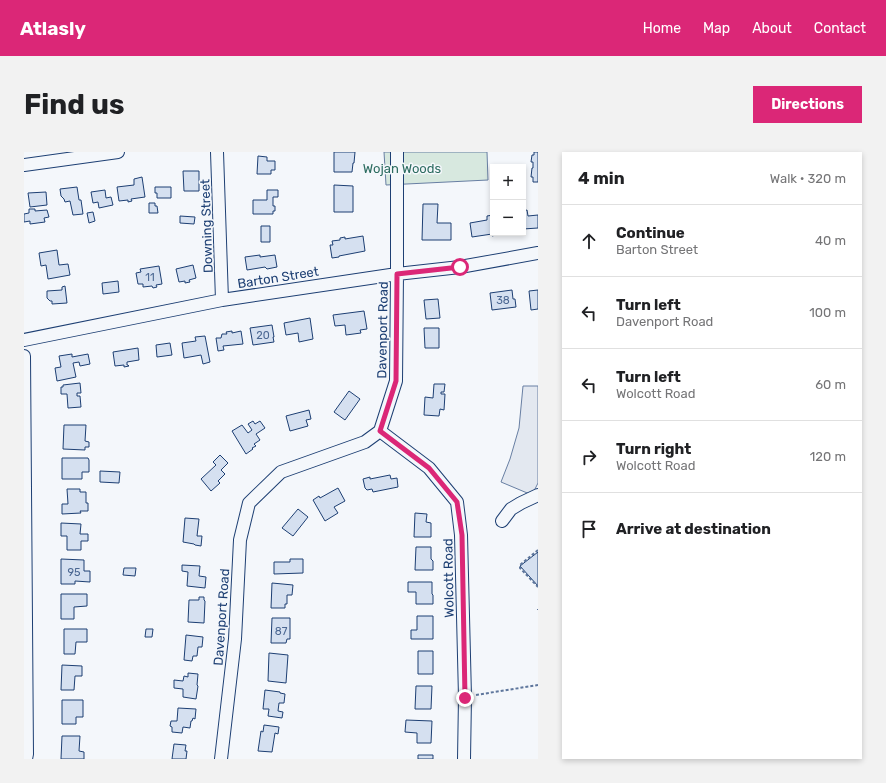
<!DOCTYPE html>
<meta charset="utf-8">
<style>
:root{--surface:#fff;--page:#f2f2f2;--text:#202124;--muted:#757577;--line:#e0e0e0;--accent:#db2777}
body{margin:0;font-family:Rubik,sans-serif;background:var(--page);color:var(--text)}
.controls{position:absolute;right:12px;top:12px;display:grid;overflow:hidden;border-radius:0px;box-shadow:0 2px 6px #0003}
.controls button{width:36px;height:36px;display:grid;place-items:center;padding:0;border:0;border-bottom:1px solid var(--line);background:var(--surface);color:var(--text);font:20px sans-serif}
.stop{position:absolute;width:12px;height:12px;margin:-9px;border:3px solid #db2777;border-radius:50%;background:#fff}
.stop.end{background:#db2777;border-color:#fff;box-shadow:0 1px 4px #0008}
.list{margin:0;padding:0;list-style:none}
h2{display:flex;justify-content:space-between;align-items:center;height:52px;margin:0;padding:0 16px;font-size:17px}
h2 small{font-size:13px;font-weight:400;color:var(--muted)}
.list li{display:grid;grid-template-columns:26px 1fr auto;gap:12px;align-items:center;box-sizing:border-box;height:72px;padding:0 16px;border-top:1px solid var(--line)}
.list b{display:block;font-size:15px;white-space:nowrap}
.list p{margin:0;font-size:13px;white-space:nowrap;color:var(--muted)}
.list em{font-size:13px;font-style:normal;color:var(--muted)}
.icon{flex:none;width:22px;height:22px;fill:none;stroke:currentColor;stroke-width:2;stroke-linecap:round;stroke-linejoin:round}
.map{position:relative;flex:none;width:514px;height:607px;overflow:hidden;border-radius:0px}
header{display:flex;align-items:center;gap:24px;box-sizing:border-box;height:56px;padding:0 20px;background:var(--accent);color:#fff}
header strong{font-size:19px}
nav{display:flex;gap:22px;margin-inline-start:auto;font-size:14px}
.intro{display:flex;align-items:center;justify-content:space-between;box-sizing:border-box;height:96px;padding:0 24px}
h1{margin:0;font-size:28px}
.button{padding:10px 18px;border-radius:0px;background:var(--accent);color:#fff;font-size:14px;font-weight:700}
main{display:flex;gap:24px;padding:0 24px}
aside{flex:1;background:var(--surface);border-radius:0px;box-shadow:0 2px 6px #0003}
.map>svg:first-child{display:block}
.green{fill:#d7e8df;stroke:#687fa3}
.parking{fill:#e3e8f0;stroke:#687fa3}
.building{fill:#d5e0f0;stroke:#1d3f73}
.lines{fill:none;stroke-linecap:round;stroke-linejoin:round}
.minor-casing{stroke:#1d3f73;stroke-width:14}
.path{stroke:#5e769c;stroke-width:2;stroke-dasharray:3 2;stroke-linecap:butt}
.minor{stroke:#f4f7fb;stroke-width:12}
.route{stroke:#db2777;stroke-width:5}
.labels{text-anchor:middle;stroke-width:3;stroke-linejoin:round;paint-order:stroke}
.number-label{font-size:11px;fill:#4b6792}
.park-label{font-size:13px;fill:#2c6c60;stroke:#f4f7fb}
.street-label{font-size:13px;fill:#1d3f73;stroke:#f4f7fb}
</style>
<header>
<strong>Atlasly</strong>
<nav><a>Home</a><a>Map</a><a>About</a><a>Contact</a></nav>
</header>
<div class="intro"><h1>Find us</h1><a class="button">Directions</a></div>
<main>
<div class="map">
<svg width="514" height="607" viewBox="0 0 514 607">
<rect width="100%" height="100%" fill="#f4f7fb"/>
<!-- green -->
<path class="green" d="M360,0H463L464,28L362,33Z"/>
<!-- parking -->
<path class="parking" d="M499,234H514V331L508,343L477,330L486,307L495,276Z"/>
<!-- building -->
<path class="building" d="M310,0H331L330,11H329L328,20H310Z
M510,0H514V30H509V25H507L508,16H509V10H507L508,3H510Z
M234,4L243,5V9H251V18H247V22H233Z
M159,19H175V39H160Z
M118,25L121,45L107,47L108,49L104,50V48L95,49L93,35L110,33V27Z
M310,33L329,34V60H310Z
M53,35L55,48H57L59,62L49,63L46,49L41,50L40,47L37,44L36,37Z
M131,35H147V46H133V41H131Z
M81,38L82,46L87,45L89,53L75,56L74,50L69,51L67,40Z
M243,38H254V45H249V54H251V59H249V62H229V48H243Z
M22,40L23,53L6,55L4,41Z
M125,51H131V54H133L134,61H125Z
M399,52H414L413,71H427V88H398Z
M5,57H11V59L23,58L25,65L20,66L21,70L6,72V69L0,70V62L5,61Z
M503,58L504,64L514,63V76L499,77V59Z
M69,60L71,69L65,71L63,61Z
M469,63V81H474H472V83L468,84V82L448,85L446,71L463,68V64Z
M156,64L171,65L170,72L156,71Z
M237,74H246V90H237Z
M339,84L341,99L315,104V105L308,106L306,93H309L308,89L316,88V86L321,85V87Z
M33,98L35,113L44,112L46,123L24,127L22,113L17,114L15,101Z
M236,103V105L251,103L253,115L243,117L241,115L223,118L221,105Z
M169,113L172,126L165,128L166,130L161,131V129L155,130L152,117Z
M135,114L138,132L132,133L133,135L129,136L128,134L119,135V132H114L112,121L117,120L116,117Z
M94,129L95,140L79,142L78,131Z
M41,134L43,151L28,152V149H26L23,146V139L38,138V135Z
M488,138L489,147H491L492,155L468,158L466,141Z
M514,138V157L507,158L505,139Z
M414,147L416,166L402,167L400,148Z
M340,159L343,177L336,178L337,181L322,183L321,173L311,174L309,163Z
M286,166L289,187L275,190L274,181L262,183L260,171Z
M248,173L250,185H249L250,190L229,193L226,176Z
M400,176H415V196H401Z
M208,179V181L217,179L219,192L199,194L200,198L194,199L192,186H197L198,182H203L202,180Z
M181,184L186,210L179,212L177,203L160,206L158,191L172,189L171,185Z
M146,191L148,203L133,205L132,193Z
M114,196L115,208L103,210V213H104L105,214L100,215V213L91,214L89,200Z
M48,202V205L64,202L66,212L56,214L55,210L49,211L52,225L33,229L31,216L37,215L35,204Z
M56,231L57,241H53V244H56L57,255L44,256L43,242H37V235H39V233Z
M410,232H421L420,240H417V242H421L420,258L416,257L415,264L400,263L401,245L409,246Z
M325,239L336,247L321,268L310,260Z
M285,258L287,267L282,268L284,274L266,279L262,264Z
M229,269L231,272L236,269L241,276L232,282L236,288L230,292L232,294L228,296L229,297L222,302L208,279L218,273L224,281L228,278L224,272Z
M40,273H62L61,289L65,290V295H61V298L39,297Z
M196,303L204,311L197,318L201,322L194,329L196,331L187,339L177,327L192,313L189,310Z
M38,306H64L65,308V320H58V327H38Z
M76,319L96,320L95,331L76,330Z
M366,323L367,327L373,326L374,335L349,340L348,337L343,338L341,336L339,327L346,325V327Z
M314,336L321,349L310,355L314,361L301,369L289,348L295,344L296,346Z
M43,337H56V340H62V351H64V359H56L57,361L38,362V352H44Z
M274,357L284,365L269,384L258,376Z
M391,361L403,362L402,370L407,371V385H390Z
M161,366L175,367L173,384H178L177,394L171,393L170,392L159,390Z
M37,371L57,372L56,382H64V389H57V398H43V384H37Z
M392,395H407V407L409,409V418H391Z
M514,400V434L496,414Z
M37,407L60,408V419H66V430L51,429V432H37Z
M266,407H279V421L250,422V410H266Z
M158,413L176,414L175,424L182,425L181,436L163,434L164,420L158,419Z
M100,416H112L111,424L99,423Z
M384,430H408V442L409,443V452H392V440H384Z
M248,431L269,433L268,443H263V452H261V456H247Z
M37,442H63V454L50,455V467H37Z
M175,445H180V448L181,449L180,471L164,470L165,448H175Z
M393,464H409V487H387V478H393Z
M248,466H266V487H263L262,491H247Z
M40,477H63V490H52L51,502H40Z
M122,477H129L128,485H121Z
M162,483L179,485L178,495H174L173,504H169L168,509L160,508Z
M394,499H409V522H394Z
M245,501L264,503L262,531L244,529Z
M38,513L58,514V524H51L50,538H37Z
M164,521L174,522L173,533L174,534L172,547L159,545V537L150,536V528L159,529L160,524L164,525Z
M392,534H408L407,557H391Z
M241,538L256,540V541L261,542L260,551H255L254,559L259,560L258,566L244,564L245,557H239Z
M38,548H59V565H52V572H38Z
M154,556L172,557L171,567L169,566L168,569H167L166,576L159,575L158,581L148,580V575L146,574L147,569H153Z
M382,568L408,569L407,591H393V581L381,580Z
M240,573L255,575L254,582L251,581L248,600L234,599L237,579L239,580Z
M38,584H56L55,599L60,600V607H37Z
M150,592L162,593L161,599H163L162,607H148Z
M394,603H409V607H394Z"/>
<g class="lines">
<defs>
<path id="minor" d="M193,0L198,148
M0,13L94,0
M0,188L198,148L373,122L436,115L514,101
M0,204L3,602L2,607
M356,279L405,316L433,350L437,383L441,545L440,607
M478,369L487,357L497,351L514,343
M197,607L211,487L216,388L225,351L257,320L341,290L356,279L372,229L373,122V0"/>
</defs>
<!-- minor casing -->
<use href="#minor" class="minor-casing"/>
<!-- path -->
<path class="path" d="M514,398L496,413V416L514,435
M514,458V457
M452,543L514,533"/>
<!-- minor -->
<use href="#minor" class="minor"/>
</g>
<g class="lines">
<!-- route -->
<path class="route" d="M436,115L373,122L372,229L356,279L405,316L433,350L438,383L441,546"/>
</g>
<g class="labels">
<!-- number labels -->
<g class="number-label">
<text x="126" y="129">11</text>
<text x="479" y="152">38</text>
<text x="239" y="187">20</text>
<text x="50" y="424">95</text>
<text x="257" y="483">87</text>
</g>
<!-- park labels -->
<g class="park-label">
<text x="378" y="21">Wojan Woods</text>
</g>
<!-- street labels -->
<g class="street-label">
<text transform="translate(182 74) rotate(-92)" y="5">Downing Street</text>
<text transform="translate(254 125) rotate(-9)" y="5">Barton Street</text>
<text transform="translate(358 178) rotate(-89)" y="5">Davenport Road</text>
<text transform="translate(424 426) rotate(-91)" y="5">Wolcott Road</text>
<text transform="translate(197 465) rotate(-86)" y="5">Davenport Road</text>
</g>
</g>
</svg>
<div class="controls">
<button>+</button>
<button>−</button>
</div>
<div class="stop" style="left:436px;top:115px"></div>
<div class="stop end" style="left:441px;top:546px"></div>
</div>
<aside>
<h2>4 min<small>Walk · 320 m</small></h2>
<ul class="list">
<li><svg class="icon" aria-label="ahead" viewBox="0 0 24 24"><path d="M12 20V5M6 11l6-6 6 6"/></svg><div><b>Continue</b><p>Barton Street</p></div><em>40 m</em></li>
<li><svg class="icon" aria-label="left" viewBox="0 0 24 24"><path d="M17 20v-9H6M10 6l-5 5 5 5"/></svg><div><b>Turn left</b><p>Davenport Road</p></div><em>100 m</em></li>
<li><svg class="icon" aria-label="left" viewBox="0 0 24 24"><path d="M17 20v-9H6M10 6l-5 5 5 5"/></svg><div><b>Turn left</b><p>Wolcott Road</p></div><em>60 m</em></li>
<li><svg class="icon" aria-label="right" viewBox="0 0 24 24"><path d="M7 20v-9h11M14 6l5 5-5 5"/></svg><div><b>Turn right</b><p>Wolcott Road</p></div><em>120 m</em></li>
<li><svg class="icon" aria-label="arrive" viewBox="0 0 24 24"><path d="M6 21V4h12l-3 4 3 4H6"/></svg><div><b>Arrive at destination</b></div></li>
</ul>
</aside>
</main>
